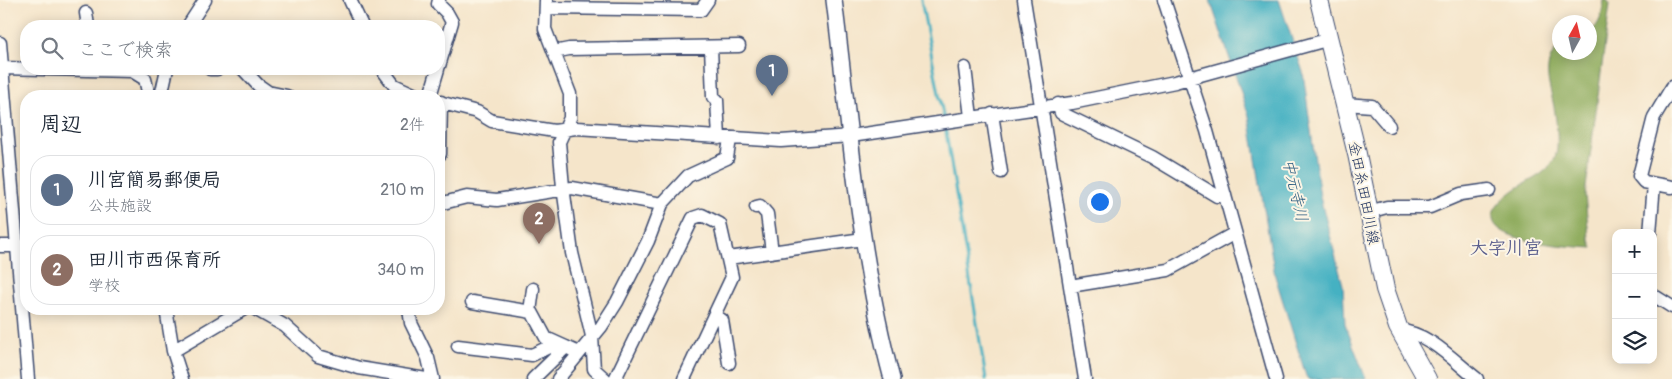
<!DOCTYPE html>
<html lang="ja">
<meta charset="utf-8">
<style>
:root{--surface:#fff;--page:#f6f6f7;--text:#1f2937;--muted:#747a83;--line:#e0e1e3;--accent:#d93025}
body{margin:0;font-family:Pangolin,"Klee One",sans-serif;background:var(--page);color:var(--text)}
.controls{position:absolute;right:15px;bottom:15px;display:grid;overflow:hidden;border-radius:10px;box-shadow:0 2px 12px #0003}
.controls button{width:45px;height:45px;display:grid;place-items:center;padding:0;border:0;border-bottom:1px solid var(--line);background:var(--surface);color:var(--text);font:25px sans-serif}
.compass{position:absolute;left:1552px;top:15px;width:45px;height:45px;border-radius:50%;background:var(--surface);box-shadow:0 2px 12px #0003;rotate:8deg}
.you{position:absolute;left:1099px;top:201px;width:18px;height:18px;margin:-12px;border:4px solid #fff;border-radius:50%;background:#1a73e8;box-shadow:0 0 0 8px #1a73e833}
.badge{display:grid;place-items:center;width:32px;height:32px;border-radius:50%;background:var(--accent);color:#fff;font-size:16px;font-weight:700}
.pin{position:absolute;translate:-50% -41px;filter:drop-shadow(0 1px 2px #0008)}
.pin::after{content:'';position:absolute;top:26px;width:18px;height:15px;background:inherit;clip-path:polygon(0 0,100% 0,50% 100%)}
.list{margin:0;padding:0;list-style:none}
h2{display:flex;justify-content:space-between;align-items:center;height:65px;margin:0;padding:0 20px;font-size:21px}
h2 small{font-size:16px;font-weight:400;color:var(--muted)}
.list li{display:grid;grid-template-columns:32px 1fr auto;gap:15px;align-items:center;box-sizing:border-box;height:70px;margin:0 10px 10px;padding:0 10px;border:1px solid var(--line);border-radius:20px}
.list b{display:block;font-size:19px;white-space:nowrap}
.list p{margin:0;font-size:16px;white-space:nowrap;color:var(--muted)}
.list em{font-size:16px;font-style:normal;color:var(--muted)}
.icon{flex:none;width:28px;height:28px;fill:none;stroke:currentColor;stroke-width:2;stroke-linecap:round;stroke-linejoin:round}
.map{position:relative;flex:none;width:1672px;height:379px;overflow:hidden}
.search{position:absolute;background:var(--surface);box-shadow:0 2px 12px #0003;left:20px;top:20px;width:425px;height:55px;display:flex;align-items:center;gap:12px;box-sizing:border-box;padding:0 18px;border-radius:20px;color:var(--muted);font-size:19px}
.panel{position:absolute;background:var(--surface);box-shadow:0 2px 12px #0003;left:20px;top:90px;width:425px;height:225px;border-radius:20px}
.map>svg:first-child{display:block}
.forest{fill:#91ad60;stroke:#566e5f}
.water{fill:#45b1c2;stroke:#307090}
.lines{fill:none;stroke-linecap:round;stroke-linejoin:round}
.stream{stroke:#45b1c2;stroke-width:3}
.minor-casing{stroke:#3c4a6e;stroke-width:15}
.tertiary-casing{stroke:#3c4a6e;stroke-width:18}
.secondary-casing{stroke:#3c4a6e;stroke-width:20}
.minor{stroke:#fff;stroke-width:12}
.tertiary{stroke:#fff;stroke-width:15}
.secondary{stroke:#fff;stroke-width:18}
.labels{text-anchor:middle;stroke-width:4;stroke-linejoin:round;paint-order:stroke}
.street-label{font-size:15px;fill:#1b2f5e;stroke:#fcf5e5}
.water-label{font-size:16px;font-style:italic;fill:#2a5c81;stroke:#fcf5e5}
.quarter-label{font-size:18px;font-weight:bold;fill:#5a5e8d;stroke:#fcf5e5}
</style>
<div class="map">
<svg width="1672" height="379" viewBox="0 0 1672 379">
<rect width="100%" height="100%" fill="#fcf5e5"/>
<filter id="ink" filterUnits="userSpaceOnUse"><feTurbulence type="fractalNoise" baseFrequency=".02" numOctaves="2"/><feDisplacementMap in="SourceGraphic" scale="10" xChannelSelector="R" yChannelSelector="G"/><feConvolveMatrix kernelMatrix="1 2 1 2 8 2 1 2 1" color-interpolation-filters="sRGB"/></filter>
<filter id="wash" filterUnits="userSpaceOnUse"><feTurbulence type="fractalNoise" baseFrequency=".0096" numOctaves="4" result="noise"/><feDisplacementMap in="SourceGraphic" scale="20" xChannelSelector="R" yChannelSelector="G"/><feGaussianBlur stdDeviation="1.12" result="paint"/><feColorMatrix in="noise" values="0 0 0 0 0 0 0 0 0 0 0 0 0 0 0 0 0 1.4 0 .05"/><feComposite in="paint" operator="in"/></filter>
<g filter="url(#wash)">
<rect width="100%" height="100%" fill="#f5e5ca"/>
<!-- forest -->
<path class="forest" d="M1604,0H1607L1610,4L1585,195L1589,238L1593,248C1565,246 1446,241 1513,191C1529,179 1555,173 1557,148C1558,134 1556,116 1553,102C1548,81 1542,64 1559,46L1560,52H1590V32C1601,24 1602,13 1604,0Z"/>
<!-- water -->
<path class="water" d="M1210,0H1279L1303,72L1320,197L1343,285L1345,324L1366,379H1308L1306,376L1275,276L1249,116Z"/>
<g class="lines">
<!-- stream -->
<path class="stream" d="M921,0L944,120
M945,126L986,379"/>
</g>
</g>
<g filter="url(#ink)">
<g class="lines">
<defs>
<path id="minor" d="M350,0L362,26
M439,0L438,4L447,13L452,22L439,66
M546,0L545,29L570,94V118L559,142L563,187L572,253L592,336L594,369L605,379
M1024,0L1085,379
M1164,0L1207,131L1276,379
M546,8L701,10L708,0
M86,13L88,26
M188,26L205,0
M0,43L28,379
M711,47L713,97L717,100L719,138
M554,52L569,49L739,46
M0,68L132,71L145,79L149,96
M965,68L971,117
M210,69H217
M243,69L258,85L268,92L287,96
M382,69L394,85L418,96
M1672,87L1654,117L1639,176L1644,182L1672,187
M161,96L167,69
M430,96L438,69
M439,102L477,112L492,121L554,131L576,128L781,141L851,136L1072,103L1175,82L1330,39
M1058,104L1061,113L1152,157L1217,196L1225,195
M1345,104L1372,106L1389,126
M992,114L1001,172
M440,154L441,102
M439,204L467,197L497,200L572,188L662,204
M756,207L760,206L767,214L772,252
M1368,212L1387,207H1430L1461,194L1489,190
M1650,233L1654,184
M0,246H26
M728,258L863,239
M1070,286L1168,270L1235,233
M1653,295L1672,307
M472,302L532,312L546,338L579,353
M166,309L173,351L182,379
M255,309L285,326L318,356L359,368L426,379
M409,309L411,323L428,358L433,379
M530,312L533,289
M714,316L722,320L729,363
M1400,331C1428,332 1455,362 1477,379
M458,346L532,355L557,343
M173,351L244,309
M533,379L566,347
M558,379L601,327L617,302L648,241L662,204L688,176L727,158L730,139
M615,379L693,218L702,215L720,224L732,277L684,379"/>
<path id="tertiary" d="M834,0C850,127 859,256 892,379"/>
<path id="secondary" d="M1319,0L1357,154L1385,289L1398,327L1427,379"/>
</defs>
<!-- minor casing -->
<use href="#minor" class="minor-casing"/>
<!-- tertiary casing -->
<use href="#tertiary" class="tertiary-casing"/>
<!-- secondary casing -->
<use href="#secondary" class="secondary-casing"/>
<!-- minor -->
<use href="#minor" class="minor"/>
<!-- tertiary -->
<use href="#tertiary" class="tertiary"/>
<!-- secondary -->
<use href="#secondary" class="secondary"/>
</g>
</g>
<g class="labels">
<!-- street labels -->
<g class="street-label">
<text transform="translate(1364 193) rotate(79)" y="5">金田糸田田川線</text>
</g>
<!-- water labels -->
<g class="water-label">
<text transform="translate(1296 190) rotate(77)" y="6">中元寺川</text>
</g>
<!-- quarter labels -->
<g class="quarter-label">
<text x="1506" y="254">大字川宮</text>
</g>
</g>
</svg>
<div class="controls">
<button>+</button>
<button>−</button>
<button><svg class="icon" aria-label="layers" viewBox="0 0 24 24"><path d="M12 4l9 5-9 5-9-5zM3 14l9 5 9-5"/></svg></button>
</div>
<svg class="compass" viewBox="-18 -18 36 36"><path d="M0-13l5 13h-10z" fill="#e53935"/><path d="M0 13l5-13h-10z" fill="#747a83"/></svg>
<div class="you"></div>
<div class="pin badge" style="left:772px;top:96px;background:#5c6f8a">1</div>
<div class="pin badge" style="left:539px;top:244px;background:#8d6e63">2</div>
<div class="search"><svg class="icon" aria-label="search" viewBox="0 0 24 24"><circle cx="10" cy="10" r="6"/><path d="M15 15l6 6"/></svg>ここで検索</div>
<section class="panel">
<h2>周辺<small>2件</small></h2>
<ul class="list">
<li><span class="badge" style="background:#5c6f8a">1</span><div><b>川宮簡易郵便局</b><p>公共施設</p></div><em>210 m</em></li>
<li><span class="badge" style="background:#8d6e63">2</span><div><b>田川市西保育所</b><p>学校</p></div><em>340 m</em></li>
</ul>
</section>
</div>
